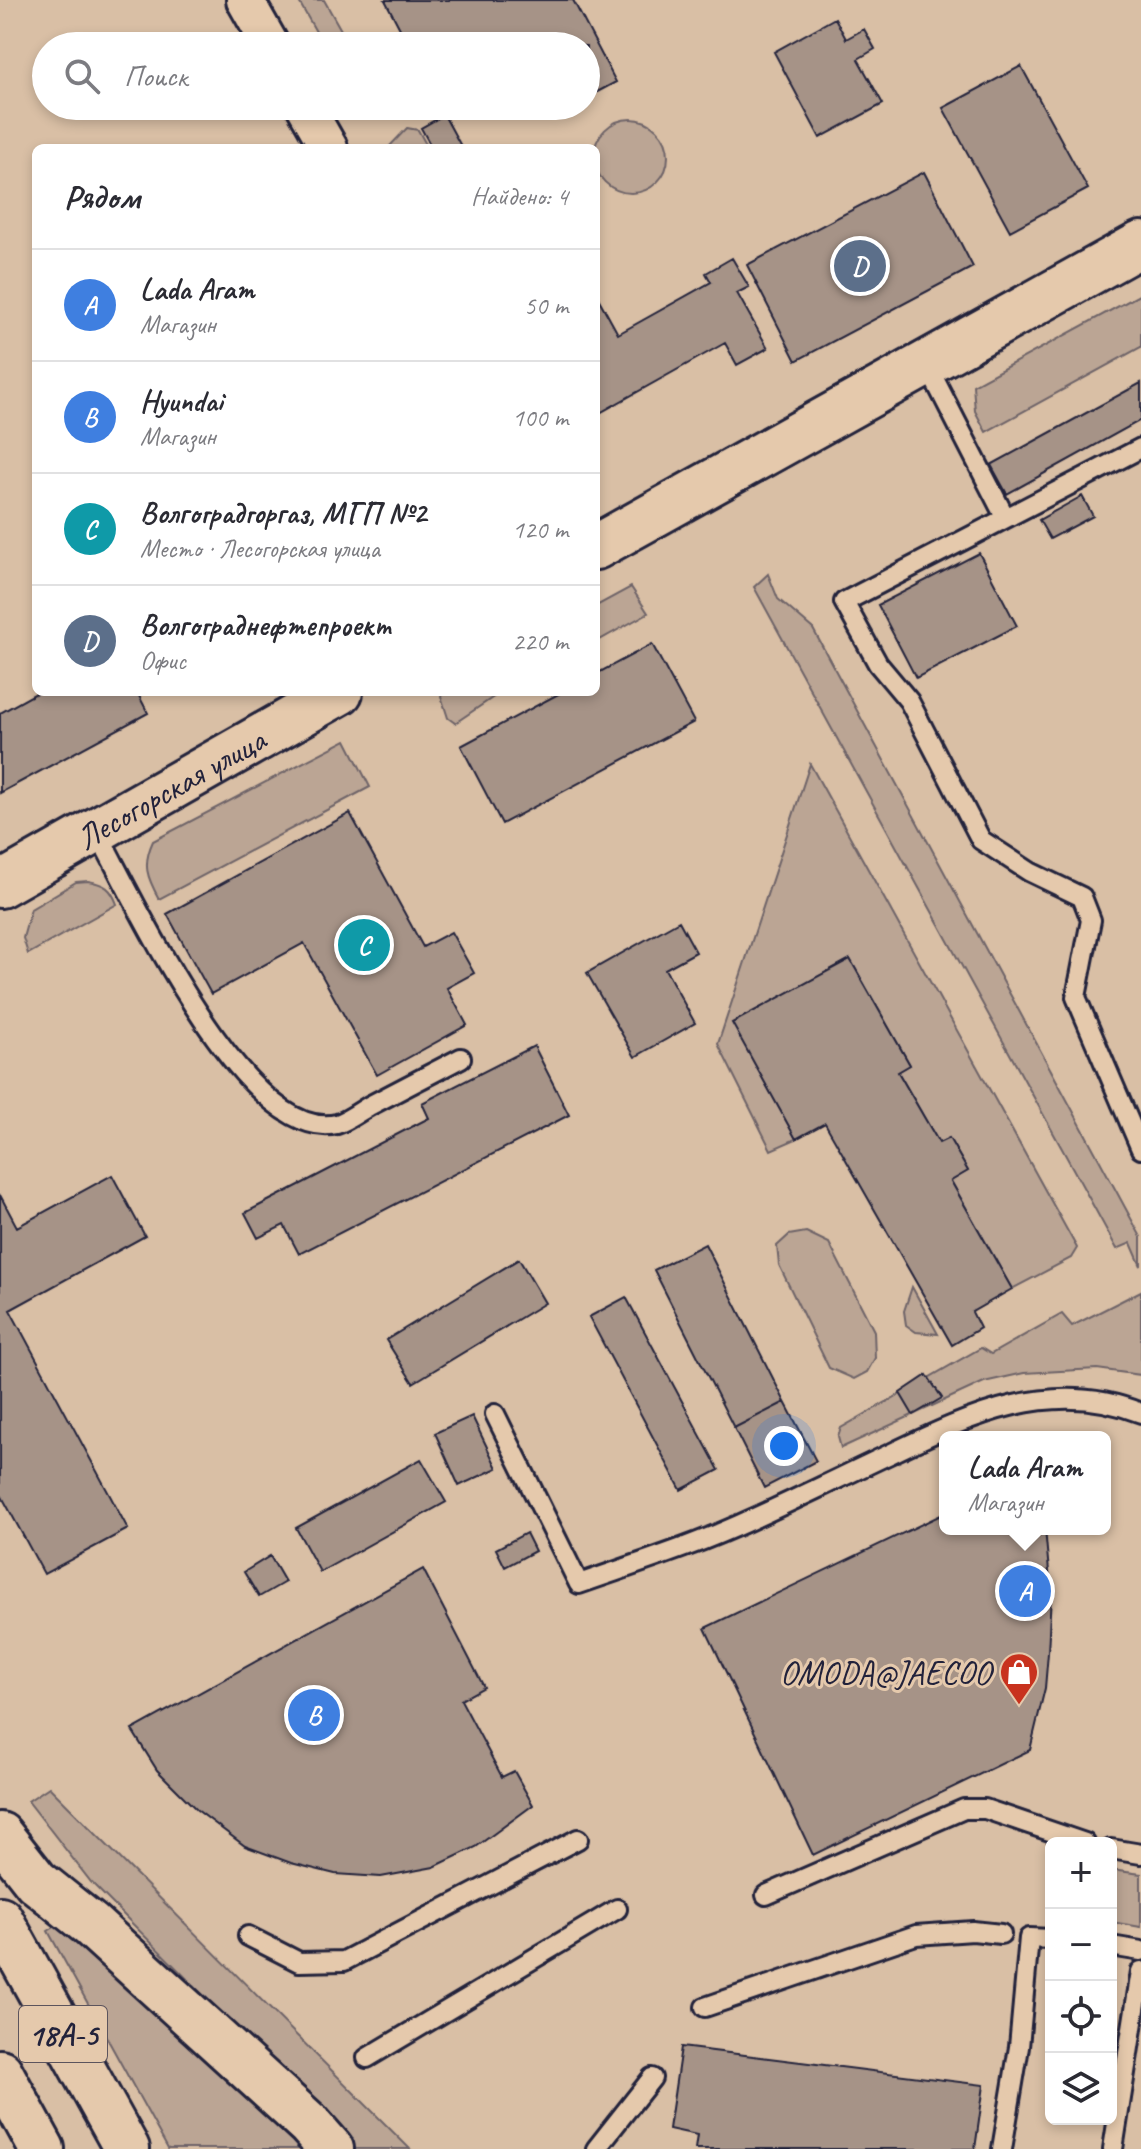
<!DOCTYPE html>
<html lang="ru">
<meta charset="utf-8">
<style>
:root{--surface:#fff;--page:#f7f7f7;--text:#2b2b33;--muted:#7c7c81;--line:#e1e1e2;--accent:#c8321e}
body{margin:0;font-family:Caveat,sans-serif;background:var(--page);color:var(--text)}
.controls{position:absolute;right:24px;bottom:24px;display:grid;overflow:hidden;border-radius:12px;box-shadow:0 4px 12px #0003}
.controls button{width:72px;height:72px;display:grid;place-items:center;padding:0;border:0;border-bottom:2px solid var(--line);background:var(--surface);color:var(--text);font:40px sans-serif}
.you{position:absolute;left:784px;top:1446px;width:28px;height:28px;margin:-20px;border:6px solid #fff;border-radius:50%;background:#1a73e8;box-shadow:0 0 0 12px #1a73e833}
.badge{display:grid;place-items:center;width:52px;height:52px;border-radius:50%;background:var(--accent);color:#fff;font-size:26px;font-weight:700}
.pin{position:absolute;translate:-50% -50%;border:4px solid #fff;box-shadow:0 2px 8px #0006}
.popup{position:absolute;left:939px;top:1431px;width:172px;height:104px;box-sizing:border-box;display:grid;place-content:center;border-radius:12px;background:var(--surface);filter:drop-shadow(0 2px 6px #0005);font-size:26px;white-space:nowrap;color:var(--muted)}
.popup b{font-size:30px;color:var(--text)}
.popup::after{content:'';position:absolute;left:50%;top:100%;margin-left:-16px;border:16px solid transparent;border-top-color:var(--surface)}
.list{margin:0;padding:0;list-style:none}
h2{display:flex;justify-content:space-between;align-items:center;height:104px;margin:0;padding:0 32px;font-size:34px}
h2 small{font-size:26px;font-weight:400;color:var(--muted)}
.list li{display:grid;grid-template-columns:52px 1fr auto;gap:24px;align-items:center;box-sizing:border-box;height:112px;padding:0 32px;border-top:2px solid var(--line)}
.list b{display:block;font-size:30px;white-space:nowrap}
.list p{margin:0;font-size:26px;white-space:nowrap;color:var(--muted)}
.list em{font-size:26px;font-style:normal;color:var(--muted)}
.icon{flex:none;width:44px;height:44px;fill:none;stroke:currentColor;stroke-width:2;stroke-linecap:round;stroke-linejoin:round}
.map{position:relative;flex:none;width:1141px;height:2149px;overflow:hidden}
.search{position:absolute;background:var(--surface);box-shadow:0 4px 12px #0003;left:32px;top:32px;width:568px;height:88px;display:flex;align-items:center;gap:20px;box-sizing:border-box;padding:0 28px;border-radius:44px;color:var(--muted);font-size:30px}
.panel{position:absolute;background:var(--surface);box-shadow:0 4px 12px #0003;left:32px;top:144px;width:568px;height:552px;border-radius:12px}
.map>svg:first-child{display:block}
.green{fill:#bba594;stroke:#6e6468;stroke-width:2}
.building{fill:#a69387;stroke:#22223b;stroke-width:2}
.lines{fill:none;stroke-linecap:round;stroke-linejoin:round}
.lane-casing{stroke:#22223b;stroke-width:24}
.street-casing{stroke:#22223b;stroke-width:42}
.primary-casing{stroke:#22223b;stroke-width:50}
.highway-casing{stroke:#22223b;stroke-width:50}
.lane{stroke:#e5c9ac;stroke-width:18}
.street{stroke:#e5c9ac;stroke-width:36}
.primary{stroke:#e5c9ac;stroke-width:44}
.highway{stroke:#e5c9ac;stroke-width:44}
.labels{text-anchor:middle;stroke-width:6;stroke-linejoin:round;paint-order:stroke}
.shield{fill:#e5c9ac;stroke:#5c545d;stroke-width:2}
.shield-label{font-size:32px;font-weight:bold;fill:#22223b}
.street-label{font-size:34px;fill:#22223b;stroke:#e5c9ac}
.poi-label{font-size:34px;fill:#22223b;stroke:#e5c9ac;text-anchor:end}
</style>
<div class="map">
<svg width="1141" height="2149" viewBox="0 0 1141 2149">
<rect width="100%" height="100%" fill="#d9bfa5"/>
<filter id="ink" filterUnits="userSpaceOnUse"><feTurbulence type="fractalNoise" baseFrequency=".0125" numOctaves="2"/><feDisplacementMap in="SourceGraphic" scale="16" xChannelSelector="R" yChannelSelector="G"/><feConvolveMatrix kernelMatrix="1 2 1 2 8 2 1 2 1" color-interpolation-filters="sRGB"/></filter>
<g filter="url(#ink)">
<!-- green -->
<path class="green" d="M298,0H324L350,46H324Z
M594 156a37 37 0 1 1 74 0a37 37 0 1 1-74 0Z
M407,128L418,130L428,148H388Z
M1141,294V347L986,432L975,411L973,385Z
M768,574L778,599L813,629L1141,1237V1266L1131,1243L1117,1249L754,587Z
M631,587L648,613L596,642V606Z
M443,692H501L455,723L448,718L441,696Z
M346,740L370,787L159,899C147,877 142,865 153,841Z
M810,764L1077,1248L1071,1258L1012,1289L951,1181L968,1171L949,1138L939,1143L898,1072L910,1065L850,959L733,1023L796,1139L771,1150L718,1044Z
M88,881C105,884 111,888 117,904L28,954L23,938L31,909L76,882Z
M806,1232L829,1243L874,1331L875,1358L867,1372L854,1379L829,1368L779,1265L777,1246L789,1235Z
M912,1287L938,1334L916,1332L906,1325L904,1311Z
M1141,1291V1375L1097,1369L1024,1373L984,1382L841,1448L838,1437L841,1428L981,1348L991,1354L1062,1314L1072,1326Z
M49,1787L410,2149H356L91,1882L28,1801Z
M1111,1870L1141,1874V1927L1111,1922Z
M66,1920L300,2149H168L48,1931Z"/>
<!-- building -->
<path class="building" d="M385,0H573L616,82L586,98V46H409Z
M835,18L846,39L864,29L875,49L858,59L883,104L820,138L774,52Z
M1021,66L1088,189L1010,231L943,108Z
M444,115L462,148H432L421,128Z
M924,172L973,267L796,361L747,265Z
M732,258L749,287L737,293L768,348L737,365L725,343L596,415V294L618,334L711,282L706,273Z
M1141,383V420L1007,494L991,465Z
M1082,496L1093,516L1050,539L1039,520Z
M979,553L1017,626L916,678L878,605Z
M652,644L694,722L502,824L461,746L562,692H596V674Z
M38,692H137L148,713L0,793V713Z
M350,813L423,947L451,932L474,973L447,988L467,1025L377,1075L304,943L211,994L167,914Z
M679,921L696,952L665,969L695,1023L635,1057L587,973Z
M850,959L910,1065L898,1072L939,1143L949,1138L968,1171L951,1181L1012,1289L972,1312L980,1328L952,1345L825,1123L796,1139L732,1023Z
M534,1046L569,1115L299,1254L284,1225L258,1238L245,1213L429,1118L422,1103Z
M112,1175L145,1236L10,1310L128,1529L44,1574L0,1493V1195L17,1227Z
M705,1244L785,1402L734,1428L654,1270Z
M519,1259L545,1303L413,1383L386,1340Z
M626,1297L719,1470L681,1490L589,1317Z
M927,1375L942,1398L913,1415L900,1393Z
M785,1402L816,1461L764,1488L734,1428Z
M472,1416L497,1468L459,1486L435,1433Z
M421,1459L446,1502L320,1572L296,1528Z
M945,1513V1529H1045L1051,1593L1048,1653L1045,1688L1030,1750L813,1855L705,1628Z
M526,1533L535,1551L505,1567L496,1549Z
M270,1556L285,1582L259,1597L244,1572Z
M423,1569L484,1687L461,1700L502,1777L514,1771L533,1805L476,1847L434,1867L381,1877L335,1874L291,1863L245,1846L197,1810L157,1770L132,1730Z
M681,2047L984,2085L975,2149H695L697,2135L669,2129Z"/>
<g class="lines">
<defs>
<path id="lane" d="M926,363L1005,517
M1141,448L844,602L878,664L909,701L981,840L1030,872L1082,897L1091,920L1076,997L1141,1149
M96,830C133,896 246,1145 337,1124C347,1121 359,1112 369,1106C400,1090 430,1074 461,1058
M495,1414L579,1584C636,1564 694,1546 750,1520C797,1499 845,1475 892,1453C971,1415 1053,1377 1141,1413
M1111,1849L1141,1854
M766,1895L964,1809H985L1085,1843
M248,1936L299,1962L344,1961L578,1839
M1111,1946L1141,1951
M705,2007L916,1935L973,1931L1001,1934
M367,2058L617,1909
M596,2149L652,2078
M1002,2149L1019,2047L1029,1938L1051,1939
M1113,2149L1141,1971"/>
<path id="street" d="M245,0L271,46
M305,106L329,148"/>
<g id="primary">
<path d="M596,547L1141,244"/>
<path id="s1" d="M0,885L340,692"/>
</g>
<path id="highway" d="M0,1835L36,1881L91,1925L309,2124L331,2149
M0,1919L127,2149
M0,2072L42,2149"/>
</defs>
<!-- lane casing -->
<use href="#lane" class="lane-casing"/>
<!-- street casing -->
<use href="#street" class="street-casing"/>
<!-- primary casing -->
<use href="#primary" class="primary-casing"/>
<!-- highway casing -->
<use href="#highway" class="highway-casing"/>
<!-- lane -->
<use href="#lane" class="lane"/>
<!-- street -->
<use href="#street" class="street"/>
<!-- primary -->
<use href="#primary" class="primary"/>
<!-- highway -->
<use href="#highway" class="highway"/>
</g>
</g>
<!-- icons -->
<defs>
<symbol id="shop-pin" viewBox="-11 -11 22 30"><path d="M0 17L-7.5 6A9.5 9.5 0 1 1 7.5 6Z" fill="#c8321e" stroke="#e5c9ac"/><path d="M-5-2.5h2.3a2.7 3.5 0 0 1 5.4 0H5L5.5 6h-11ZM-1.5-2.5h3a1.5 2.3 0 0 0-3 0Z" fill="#fff"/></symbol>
</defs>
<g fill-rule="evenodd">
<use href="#shop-pin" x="997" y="1650" width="44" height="60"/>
</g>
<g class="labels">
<!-- shield labels -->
<rect class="shield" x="19" y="2006" width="88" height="56" rx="6"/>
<g class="shield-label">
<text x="63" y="2045">18А-5</text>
</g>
<!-- street labels -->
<g class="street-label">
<text dy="12" stroke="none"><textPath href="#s1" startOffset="196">Лесогорская улица</textPath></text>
</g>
<!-- poi labels -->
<g class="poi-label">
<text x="991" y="1684">OMODA@JAECOO</text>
</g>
</g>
</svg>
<div class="controls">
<button>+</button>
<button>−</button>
<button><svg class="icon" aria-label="locate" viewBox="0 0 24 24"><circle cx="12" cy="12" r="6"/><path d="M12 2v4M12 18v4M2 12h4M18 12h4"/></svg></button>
<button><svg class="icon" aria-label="layers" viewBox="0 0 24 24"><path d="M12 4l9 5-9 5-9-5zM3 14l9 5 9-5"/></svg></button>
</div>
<div class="you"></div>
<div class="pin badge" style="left:1025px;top:1591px;background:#3f7fe0">A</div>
<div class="popup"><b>Lada Агат</b>Магазин</div>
<div class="pin badge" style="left:314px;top:1715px;background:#3f7fe0">B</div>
<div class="pin badge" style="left:364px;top:945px;background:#0f9aa8">C</div>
<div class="pin badge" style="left:860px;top:266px;background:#5c6f8a">D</div>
<div class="search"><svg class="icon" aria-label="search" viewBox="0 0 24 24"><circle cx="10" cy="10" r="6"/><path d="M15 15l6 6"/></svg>Поиск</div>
<section class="panel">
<h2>Рядом<small>Найдено: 4</small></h2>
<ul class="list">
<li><span class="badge" style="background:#3f7fe0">A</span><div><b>Lada Агат</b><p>Магазин</p></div><em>50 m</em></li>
<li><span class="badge" style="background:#3f7fe0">B</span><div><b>Hyundai</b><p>Магазин</p></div><em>100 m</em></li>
<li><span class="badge" style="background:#0f9aa8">C</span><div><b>Волгоградгоргаз, МГП №2</b><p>Место · Лесогорская улица</p></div><em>120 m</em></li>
<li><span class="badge" style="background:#5c6f8a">D</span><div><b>Волгограднефтепроект</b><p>Офис</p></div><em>220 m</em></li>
</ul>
</section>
</div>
